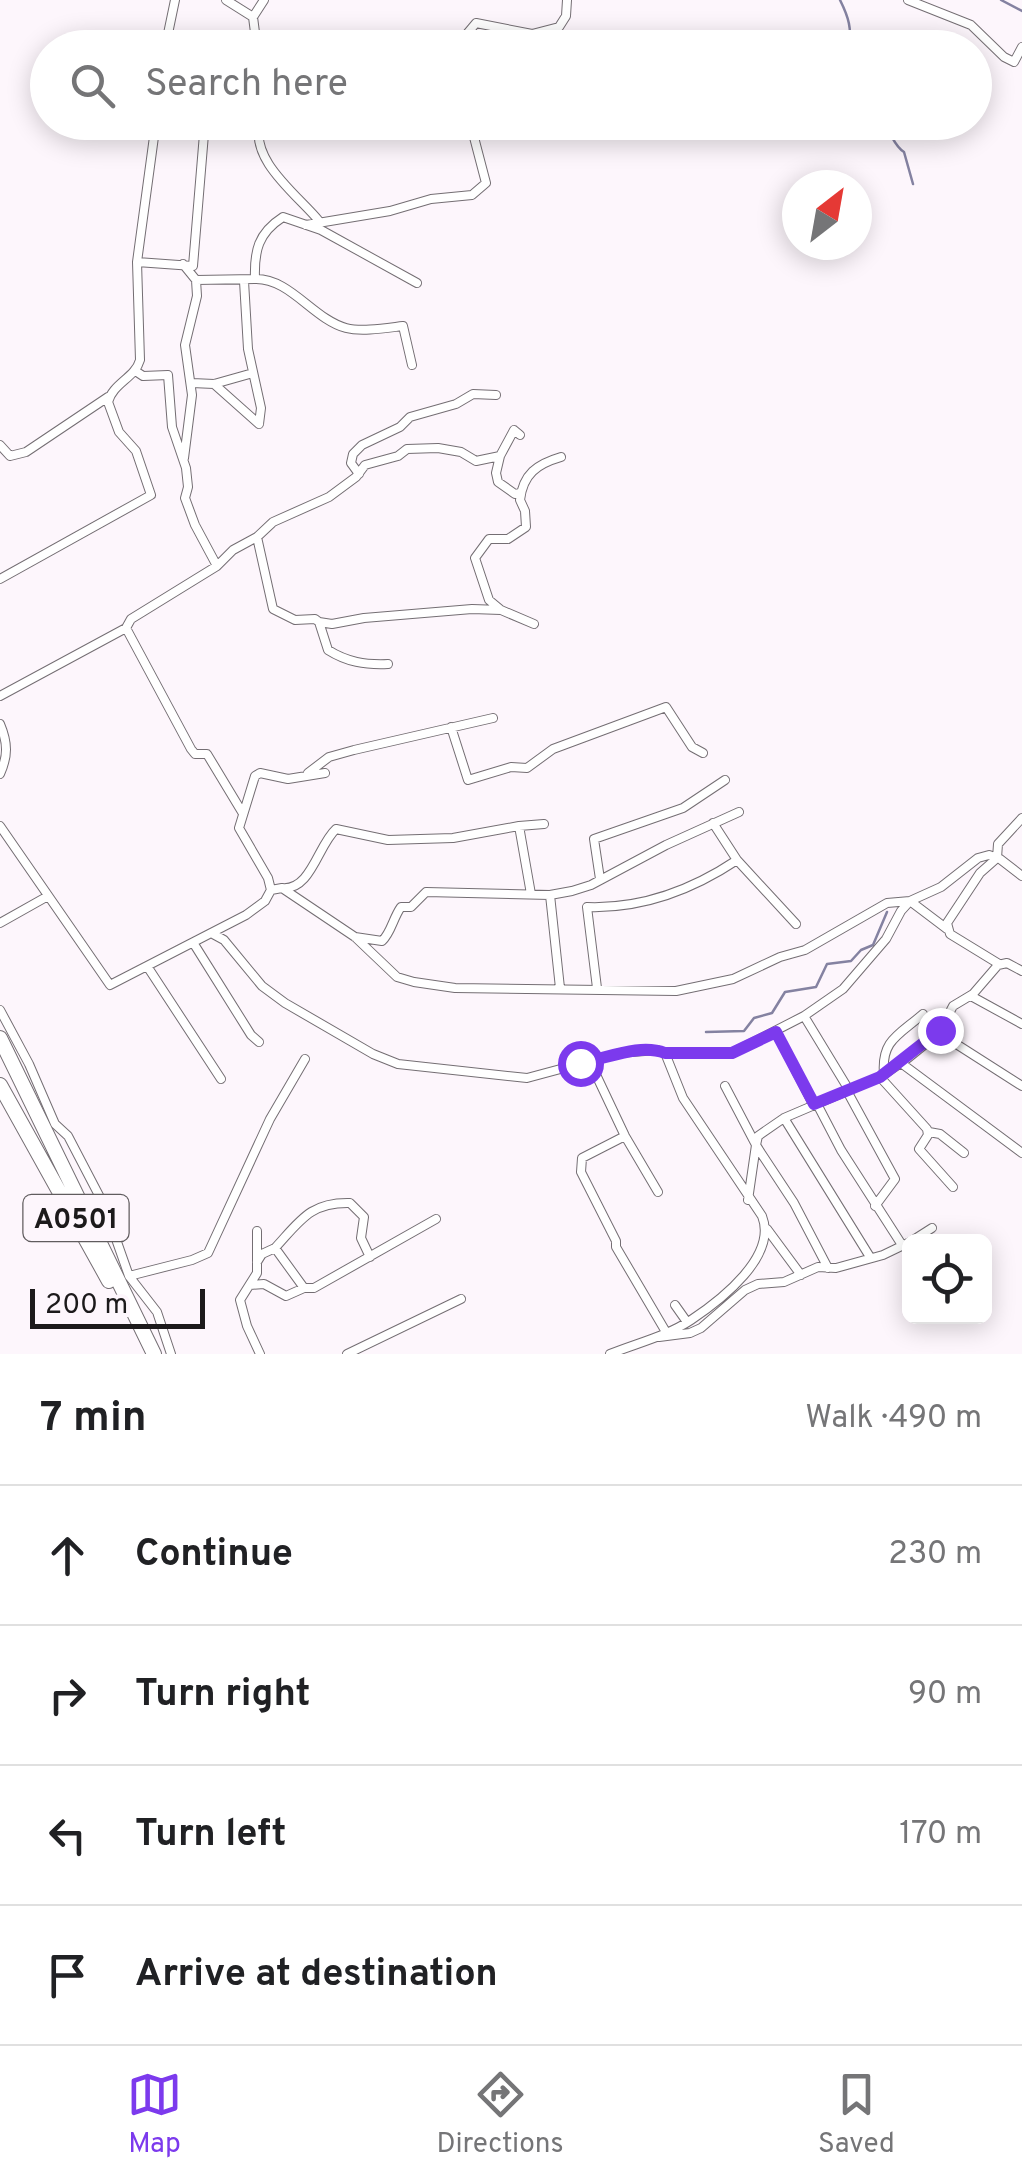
<!DOCTYPE html>
<meta charset="utf-8">
<style>
:root{--surface:#fff;--page:#f2f2f2;--text:#202124;--muted:#757577;--line:#e0e0e0;--accent:#7c3aed}
body{margin:0;font-family:Overpass,sans-serif;background:var(--page);color:var(--text)}
.controls{position:absolute;right:30px;bottom:30px;display:grid;overflow:hidden;border-radius:15px;box-shadow:0 5px 25px #0003}
.controls button{width:90px;height:90px;display:grid;place-items:center;padding:0;border:0;border-bottom:2px solid var(--line);background:var(--surface);color:var(--text);font:50px sans-serif}
.compass{position:absolute;left:782px;top:170px;width:90px;height:90px;border-radius:50%;background:var(--surface);box-shadow:0 5px 25px #0003;rotate:31deg}
.scale{position:absolute;left:30px;bottom:25px;width:175px;box-sizing:border-box;padding-left:10px;border:5px solid #1c1a1b;border-top:0;font-size:28px;line-height:35px;white-space:nowrap;color:#1c1a1b;-webkit-text-stroke:8px #fdf6fc;paint-order:stroke}
.stop{position:absolute;width:30px;height:30px;margin:-22px;border:8px solid #7c3aed;border-radius:50%;background:#fff}
.stop.end{background:#7c3aed;border-color:#fff;box-shadow:0 2px 10px #0008}
.list{margin:0;padding:0;list-style:none}
h2{display:flex;justify-content:space-between;align-items:center;height:130px;margin:0;padding:0 40px;font-size:42px}
h2 small{font-size:32px;font-weight:400;color:var(--muted)}
.list li{display:grid;grid-template-columns:65px 1fr auto;gap:30px;align-items:center;box-sizing:border-box;height:140px;padding:0 40px;border-top:2px solid var(--line)}
.list b{display:block;font-size:38px;white-space:nowrap}
.list em{font-size:32px;font-style:normal;color:var(--muted)}
.icon{flex:none;width:55px;height:55px;fill:none;stroke:currentColor;stroke-width:2;stroke-linecap:round;stroke-linejoin:round}
.map{position:relative;flex:none;width:1022px;height:1354px;overflow:hidden}
.search{position:absolute;background:var(--surface);box-shadow:0 5px 25px #0003;left:30px;right:30px;top:30px;height:110px;display:flex;align-items:center;gap:25px;box-sizing:border-box;padding:0 35px;border-radius:55px;color:var(--muted);font-size:38px}
.sheet{height:690px;background:var(--surface)}
nav{display:flex;justify-content:space-around;align-items:center;box-sizing:border-box;height:140px;border-top:2px solid var(--line);background:var(--surface);font-size:28px;color:var(--muted)}
nav a{display:grid;justify-items:center;gap:5px}
nav .on{color:var(--accent)}
.map>svg:first-child{display:block}
.lines{fill:none;stroke-linecap:round;stroke-linejoin:round}
.stream{stroke:#8482a1;stroke-width:2.5}
.street-casing{stroke:#746e73;stroke-width:10}
.highway-casing{stroke:#746e73;stroke-width:16}
.street{stroke:#fff;stroke-width:8}
.highway{stroke:#fff;stroke-width:14}
.route{stroke:#7c3aed;stroke-width:12}
.labels{text-anchor:middle;stroke-width:8;stroke-linejoin:round;paint-order:stroke}
.shield{fill:#fdf6fc;stroke:#605c5e;stroke-width:2.5}
.shield-label{font-size:28px;font-weight:bold;fill:#1c1a1b}
</style>
<div class="map">
<svg width="1022" height="1354" viewBox="0 0 1022 1354">
<rect width="100%" height="100%" fill="#fdf6fc"/>
<g class="lines">
<!-- stream -->
<path class="stream" d="M840,0C848,16 853,30 848,48
M1001,0L1022,11
M881,122C892,132 893,145 904,152L913,184
M706,1032L744,1031L754,1018L772,1013L785,992L816,987L827,964L851,961L861,950L873,945L887,912"/>
<defs>
<path id="street" d="M226,0L253,17L257,48
M908,0L971,25L1004,57L1014,62L1022,47
M253,17L264,0
M165,48L175,0
M455,48L476,23L532,34L559,27L566,16L567,0
M261,122C247,159 300,197 319,221
M306,225L390,211L431,199L472,195L486,183L470,122
M137,262L193,266L205,122
M183,264L196,280L255,279C254,251 258,233 283,217L321,230L417,283
M255,279C290,278 313,319 346,328C362,332 386,328 403,326L412,365
M244,281L248,349L261,408L259,424
M137,372L143,376L168,375L172,427L186,468L188,487L185,498L195,525L217,566
M192,383L214,384L253,373
M214,384L259,424
M0,445L10,456L26,452L108,397
M500,456L496,473L498,482L515,494L520,493
M184,458L192,395L185,345L197,296L196,280
M359,474L351,463L353,454L362,445L400,427L410,417L456,404L473,394L496,395
M257,537L273,609L295,620L315,619L319,622L328,650C347,662 365,665 388,664
M0,579L151,495L136,451L119,432L108,402C113,383 135,378 140,360L137,262L156,122
M501,610L489,600L475,558L489,539H508L526,527L525,511L520,500C523,474 537,464 561,457
M319,622L332,624L364,618L472,609L501,610L534,624
M126,628L191,749L195,754H207L242,812
M0,696L126,628L131,619L217,566L233,550L257,537L273,522L329,497L356,477L365,465L398,456L407,449L438,448L461,452L476,461L500,456L514,430L520,435
M0,724C8,743 8,756 0,774
M451,727L468,780L511,767L527,768L553,749L666,707L692,747L703,753
M308,773L329,757L354,750L493,718
M713,823L737,860L796,924
M0,826L110,985L246,915L265,901L271,890L268,878L239,828L255,776L260,773L288,779L325,773
M600,879L594,839L683,808L725,780
M282,888C311,891 318,845 336,829L388,840L453,838L519,826
M271,890L282,888L355,937L397,977L414,982L455,988L676,991L733,979L780,957L805,950L887,903L910,901L941,887L978,858L989,855L1000,859L1022,876
M531,894L519,826L544,824
M550,895L560,988
M910,901L947,929
M0,923L48,896
M213,934L224,940L262,986L285,1003L373,1054L398,1064L527,1078L620,1053L657,1050L665,1053H732L804,1016L843,989L886,939L901,911L910,901
M355,937L382,941C391,933 393,918 401,907H411L426,892L550,895L572,891L591,885L666,845L739,812
M194,944L251,1035L259,1042
M999,964L950,934L947,923L980,873L997,858L998,844L1022,818
M147,966L221,1079
M597,988L587,907C642,909 692,890 737,860
M971,996L1022,1024
M0,1010L29,1064L55,1124L68,1136L104,1205L129,1276L157,1312L171,1354
M804,1016L849,1090
M776,1032L813,1104
M939,1033L1022,1086
M590,1062L625,1136L658,1192
M901,1063L1022,1153
M884,1074C881,1040 899,1035 923,1014
M880,1077L927,1129L928,1135L919,1149L953,1187
M725,1086L756,1145L748,1200
M847,1091L895,1179L875,1206
M816,1102L841,1150L902,1245
M784,1118L870,1257
M929,1132L940,1134L964,1153
M625,1136L582,1158L581,1172L616,1241V1247L666,1332
M767,1229L801,1275
M257,1231V1273L240,1300L247,1326L260,1354
M910,1242L932,1228
M275,1248C300,1221 310,1202 350,1203L364,1217L361,1238L370,1257
M257,1262L262,1254L275,1248L304,1288
M828,1268L794,1203L761,1153L756,1145L758,1136L784,1118L880,1077L908,1058L939,1033L953,1006L973,994L998,965L1007,963L1022,971
M129,1276L192,1260L208,1253L270,1119L305,1059
M250,1285L264,1284L286,1296L304,1288H314L436,1219
M675,1305L687,1322
M659,1337L690,1333L701,1328L745,1290L758,1284L784,1282L818,1267L836,1268L883,1255L910,1242
M347,1354L461,1299
M610,1354C637,1343 667,1336 691,1320C721,1300 778,1256 762,1216L683,1098L665,1053"/>
<path id="highway" d="M0,1038L154,1354
M0,1085L109,1281"/>
</defs>
<!-- street casing -->
<use href="#street" class="street-casing"/>
<!-- highway casing -->
<use href="#highway" class="highway-casing"/>
<!-- street -->
<use href="#street" class="street"/>
<!-- highway -->
<use href="#highway" class="highway"/>
</g>
<g class="lines">
<!-- route -->
<path class="route" d="M580,1063C606,1059 639,1043 665,1053H732L776,1032L814,1104L880,1077L940,1030"/>
</g>
<g class="labels">
<!-- shield labels -->
<rect class="shield" x="23.5" y="1195" width="105" height="46" rx="8"/>
<g class="shield-label">
<text x="76" y="1228">A0501</text>
</g>
</g>
</svg>
<div class="controls">
<button><svg class="icon" aria-label="locate" viewBox="0 0 24 24"><circle cx="12" cy="12" r="6"/><path d="M12 2v4M12 18v4M2 12h4M18 12h4"/></svg></button>
</div>
<svg class="compass" viewBox="-18 -18 36 36"><path d="M0-13l5 13h-10z" fill="#e53935"/><path d="M0 13l5-13h-10z" fill="#757577"/></svg>
<div class="scale">200 m</div>
<div class="stop" style="left:580px;top:1063px"></div>
<div class="stop end" style="left:940px;top:1030px"></div>
<div class="search"><svg class="icon" aria-label="search" viewBox="0 0 24 24"><circle cx="10" cy="10" r="6"/><path d="M15 15l6 6"/></svg>Search here</div>
</div>
<section class="sheet">
<h2>7 min<small>Walk · 490 m</small></h2>
<ul class="list">
<li><svg class="icon" aria-label="ahead" viewBox="0 0 24 24"><path d="M12 20V5M6 11l6-6 6 6"/></svg><div><b>Continue</b></div><em>230 m</em></li>
<li><svg class="icon" aria-label="right" viewBox="0 0 24 24"><path d="M7 20v-9h11M14 6l5 5-5 5"/></svg><div><b>Turn right</b></div><em>90 m</em></li>
<li><svg class="icon" aria-label="left" viewBox="0 0 24 24"><path d="M17 20v-9H6M10 6l-5 5 5 5"/></svg><div><b>Turn left</b></div><em>170 m</em></li>
<li><svg class="icon" aria-label="arrive" viewBox="0 0 24 24"><path d="M6 21V4h12l-3 4 3 4H6"/></svg><div><b>Arrive at destination</b></div></li>
</ul>
</section>
<nav>
<a class="on"><svg class="icon" aria-label="map" viewBox="0 0 24 24"><path d="M3 6l6-2 6 2 6-2v14l-6 2-6-2-6 2zM9 4v14M15 6v14"/></svg>Map</a>
<a><svg class="icon" aria-label="directions" viewBox="0 0 24 24"><path d="M12 3l9 9-9 9-9-9zM9 14v-3h6M13 9l2 2-2 2"/></svg>Directions</a>
<a><svg class="icon" aria-label="saved" viewBox="0 0 24 24"><path d="M7 4h10v16l-5-4-5 4z"/></svg>Saved</a>
</nav>
